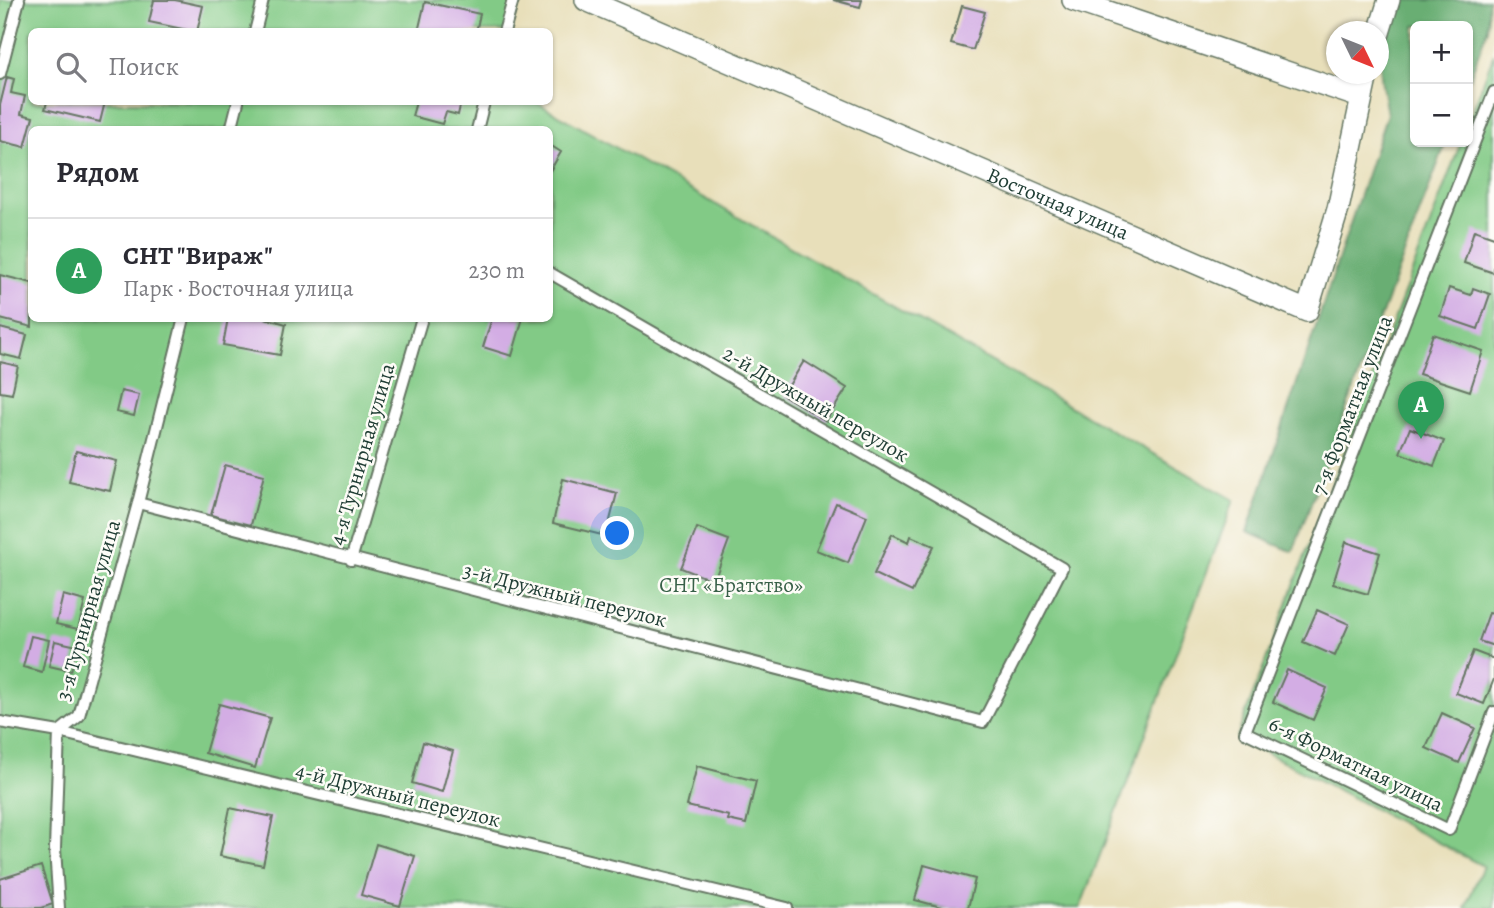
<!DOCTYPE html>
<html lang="ru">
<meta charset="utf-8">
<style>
:root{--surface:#fff;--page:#f2f2f3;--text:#2b2b33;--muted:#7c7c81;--line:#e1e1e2;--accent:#c8321e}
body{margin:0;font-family:Alegreya,serif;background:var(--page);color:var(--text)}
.controls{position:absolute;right:21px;top:21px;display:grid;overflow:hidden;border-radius:10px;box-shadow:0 2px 5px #0004}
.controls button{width:63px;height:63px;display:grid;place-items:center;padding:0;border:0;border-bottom:2px solid var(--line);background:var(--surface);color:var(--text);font:35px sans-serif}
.compass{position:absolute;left:1326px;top:21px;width:63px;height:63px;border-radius:50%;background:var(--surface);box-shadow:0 2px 5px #0004;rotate:133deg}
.you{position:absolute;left:618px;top:534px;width:24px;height:24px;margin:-18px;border:5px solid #fff;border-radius:50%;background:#1a73e8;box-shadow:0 0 0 10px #1a73e833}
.badge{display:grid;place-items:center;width:46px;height:46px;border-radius:50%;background:var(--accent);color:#fff;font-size:23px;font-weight:700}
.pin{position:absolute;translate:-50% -58px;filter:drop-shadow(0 2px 4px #0008)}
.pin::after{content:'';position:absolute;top:37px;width:24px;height:21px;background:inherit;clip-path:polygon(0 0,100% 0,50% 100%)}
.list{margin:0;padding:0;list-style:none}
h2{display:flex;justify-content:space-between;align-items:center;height:91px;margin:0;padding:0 28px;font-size:30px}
h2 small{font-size:23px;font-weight:400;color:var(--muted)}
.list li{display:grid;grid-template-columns:46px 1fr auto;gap:21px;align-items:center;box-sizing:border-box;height:105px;padding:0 28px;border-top:2px solid var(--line)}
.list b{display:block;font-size:26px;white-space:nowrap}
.list p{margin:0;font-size:23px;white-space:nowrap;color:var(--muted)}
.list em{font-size:23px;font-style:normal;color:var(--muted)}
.icon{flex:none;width:38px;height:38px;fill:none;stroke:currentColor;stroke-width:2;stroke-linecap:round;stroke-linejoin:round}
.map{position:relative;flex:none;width:1494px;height:908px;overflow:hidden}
.search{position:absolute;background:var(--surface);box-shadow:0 2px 5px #0004;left:28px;top:28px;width:525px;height:77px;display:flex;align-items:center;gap:18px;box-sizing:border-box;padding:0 24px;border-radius:10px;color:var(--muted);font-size:26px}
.panel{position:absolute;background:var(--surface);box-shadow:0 2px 5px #0004;left:28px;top:126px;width:525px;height:196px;border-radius:10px}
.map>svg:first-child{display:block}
.green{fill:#82ca86;stroke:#50845d;stroke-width:2;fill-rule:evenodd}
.forest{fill:#69ae73;stroke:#447654;stroke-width:2}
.building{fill:#d3ade4}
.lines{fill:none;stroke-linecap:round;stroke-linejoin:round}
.lane-casing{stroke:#657663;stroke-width:14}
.street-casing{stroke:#657663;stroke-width:24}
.lane{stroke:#fff;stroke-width:10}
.street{stroke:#fff;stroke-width:21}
.labels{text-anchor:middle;stroke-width:5;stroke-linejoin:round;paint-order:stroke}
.street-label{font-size:21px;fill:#1f3d34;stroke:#fdfcf7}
.park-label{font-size:21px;fill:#386048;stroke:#fdfcf7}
</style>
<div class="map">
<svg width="1494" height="908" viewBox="0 0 1494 908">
<rect width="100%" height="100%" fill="#fdfcf7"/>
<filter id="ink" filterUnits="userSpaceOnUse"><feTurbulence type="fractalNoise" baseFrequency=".0143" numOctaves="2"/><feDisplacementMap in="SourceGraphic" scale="14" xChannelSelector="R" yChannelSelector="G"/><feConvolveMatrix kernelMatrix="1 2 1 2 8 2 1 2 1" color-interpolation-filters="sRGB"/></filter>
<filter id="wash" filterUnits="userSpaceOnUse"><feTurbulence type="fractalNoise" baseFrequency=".00686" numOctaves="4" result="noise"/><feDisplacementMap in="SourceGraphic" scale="28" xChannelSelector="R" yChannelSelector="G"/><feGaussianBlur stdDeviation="1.57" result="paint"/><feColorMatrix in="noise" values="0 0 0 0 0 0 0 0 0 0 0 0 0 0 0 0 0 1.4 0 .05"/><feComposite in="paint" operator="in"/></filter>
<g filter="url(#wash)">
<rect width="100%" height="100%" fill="#e8dfba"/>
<!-- green -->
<path class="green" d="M0,0H517L509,31L32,32V102H536L1234,500L1080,908H0ZM32,130H550V318H32Z
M1494,53V908H1465L1483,866L1237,737L1461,142H1468V123Z"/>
<!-- forest -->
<path class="forest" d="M1392,0H1489L1487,30L1468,83V26H1415V142H1446L1293,552L1247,532L1387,114C1377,62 1377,51 1392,0Z"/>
<g id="blocks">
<!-- building -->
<path class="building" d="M154,0H175L203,6L197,32L149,22Z
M833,0H862L860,7Z
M425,2L480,14L476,32H418Z
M962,6L985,12L973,50L951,44Z
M7,77L14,79L11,93L25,96L21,114L33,117L25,147L0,141V105Z
M47,102H105L100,122L45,109Z
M416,102H461L458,115L446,112L442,124L412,116Z
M550,145L561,152L550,171Z
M1474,230L1494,237V273L1464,263Z
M0,275L32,283V327L0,319Z
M1449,288L1471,295L1473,288L1490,294L1478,329L1440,316Z
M228,318H265L286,324L280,355L223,345Z
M492,318H523L512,356L483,347Z
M0,328L27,335L21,359L0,354Z
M1433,334L1483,351L1470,391L1419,374Z
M804,361L847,388L826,421L783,395Z
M0,362L18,366L12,394L0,392Z
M121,391L139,395L134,416L116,412Z
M1410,428L1444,441L1434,466L1400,453Z
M76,451L117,461L110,491L69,482Z
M225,465L264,475L251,525L211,515Z
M563,479L617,493L606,536L553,523Z
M836,503L867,516L848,563L816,550Z
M697,528L729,540L714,581L681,568Z
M892,534L909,542L911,536L934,546L912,592L874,574Z
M1346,542L1380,553L1368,594L1333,584Z
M63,595L85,601L78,629L56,624Z
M1317,610L1349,624L1335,656L1303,642Z
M1489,613L1494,614V646L1479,641Z
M31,636L49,640L42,672L23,667Z
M55,641L77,646L71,671L49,666Z
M1473,651L1494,659V679L1484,704L1456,693Z
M1287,670L1327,688L1313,720L1273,702Z
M219,704L270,718L255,768L205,753Z
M1442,713L1475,728L1459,763L1426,748Z
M423,742L453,751L442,792L412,783Z
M697,766L756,781L746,824L728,820L729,816L687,806Z
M230,808L273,817L263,865L220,856Z
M376,844L415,856L400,906L361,895Z
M924,865L975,879L968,908H945L915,900Z
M41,866L53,904L41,908H0V879Z"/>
</g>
</g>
<g filter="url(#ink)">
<use href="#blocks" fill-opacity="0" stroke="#657663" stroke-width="2"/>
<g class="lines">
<defs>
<path id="lane" d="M255,32L263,0
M504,32L513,0
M0,74L19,0
M1494,92L1245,732L1449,830L1494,712
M231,130L238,102
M477,130L484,102
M138,503L983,722L1062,568L550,273
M351,560L422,318
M0,722L59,732L787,908
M59,908L55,849L59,732L79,716L138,503L184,318"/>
<g id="street">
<path id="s1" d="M586,0L1307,311L1338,209L1367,74"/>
<path d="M1073,0L1360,97"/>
<path d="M1378,36L1389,0"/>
</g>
</defs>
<!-- lane casing -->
<use href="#lane" class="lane-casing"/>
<!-- street casing -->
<use href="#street" class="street-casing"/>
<!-- lane -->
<use href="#lane" class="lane"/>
<!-- street -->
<use href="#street" class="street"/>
</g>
</g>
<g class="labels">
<!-- street labels -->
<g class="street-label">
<text dy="7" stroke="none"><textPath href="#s1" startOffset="514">Восточная улица</textPath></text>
<text transform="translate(816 404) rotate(30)" y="7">2-й Дружный переулок</text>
<text transform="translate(1352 405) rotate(-69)" y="7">7-я Форматная улица</text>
<text transform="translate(362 454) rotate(-74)" y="7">4-я Турнирная улица</text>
<text transform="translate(565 595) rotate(14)" y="7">3-й Дружный переулок</text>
<text transform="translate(88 610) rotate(-74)" y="7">3-я Турнирная улица</text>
<text transform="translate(1356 764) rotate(26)" y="7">6-я Форматная улица</text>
<text transform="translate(398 795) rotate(14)" y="7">4-й Дружный переулок</text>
</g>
<!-- park labels -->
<g class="park-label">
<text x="731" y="592">СНТ «Братство»</text>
</g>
</g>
</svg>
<div class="controls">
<button>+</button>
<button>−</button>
</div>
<svg class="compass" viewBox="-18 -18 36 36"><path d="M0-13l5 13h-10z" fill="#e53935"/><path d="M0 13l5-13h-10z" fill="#7c7c81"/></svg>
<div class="you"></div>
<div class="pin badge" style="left:1421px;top:439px;background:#2e9e5b">A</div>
<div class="search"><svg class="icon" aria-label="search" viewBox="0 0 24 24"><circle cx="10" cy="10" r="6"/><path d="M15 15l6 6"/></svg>Поиск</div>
<section class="panel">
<h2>Рядом<small></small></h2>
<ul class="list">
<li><span class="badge" style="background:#2e9e5b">A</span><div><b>СНТ &quot;Вираж&quot;</b><p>Парк · Восточная улица</p></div><em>230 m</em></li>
</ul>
</section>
</div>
